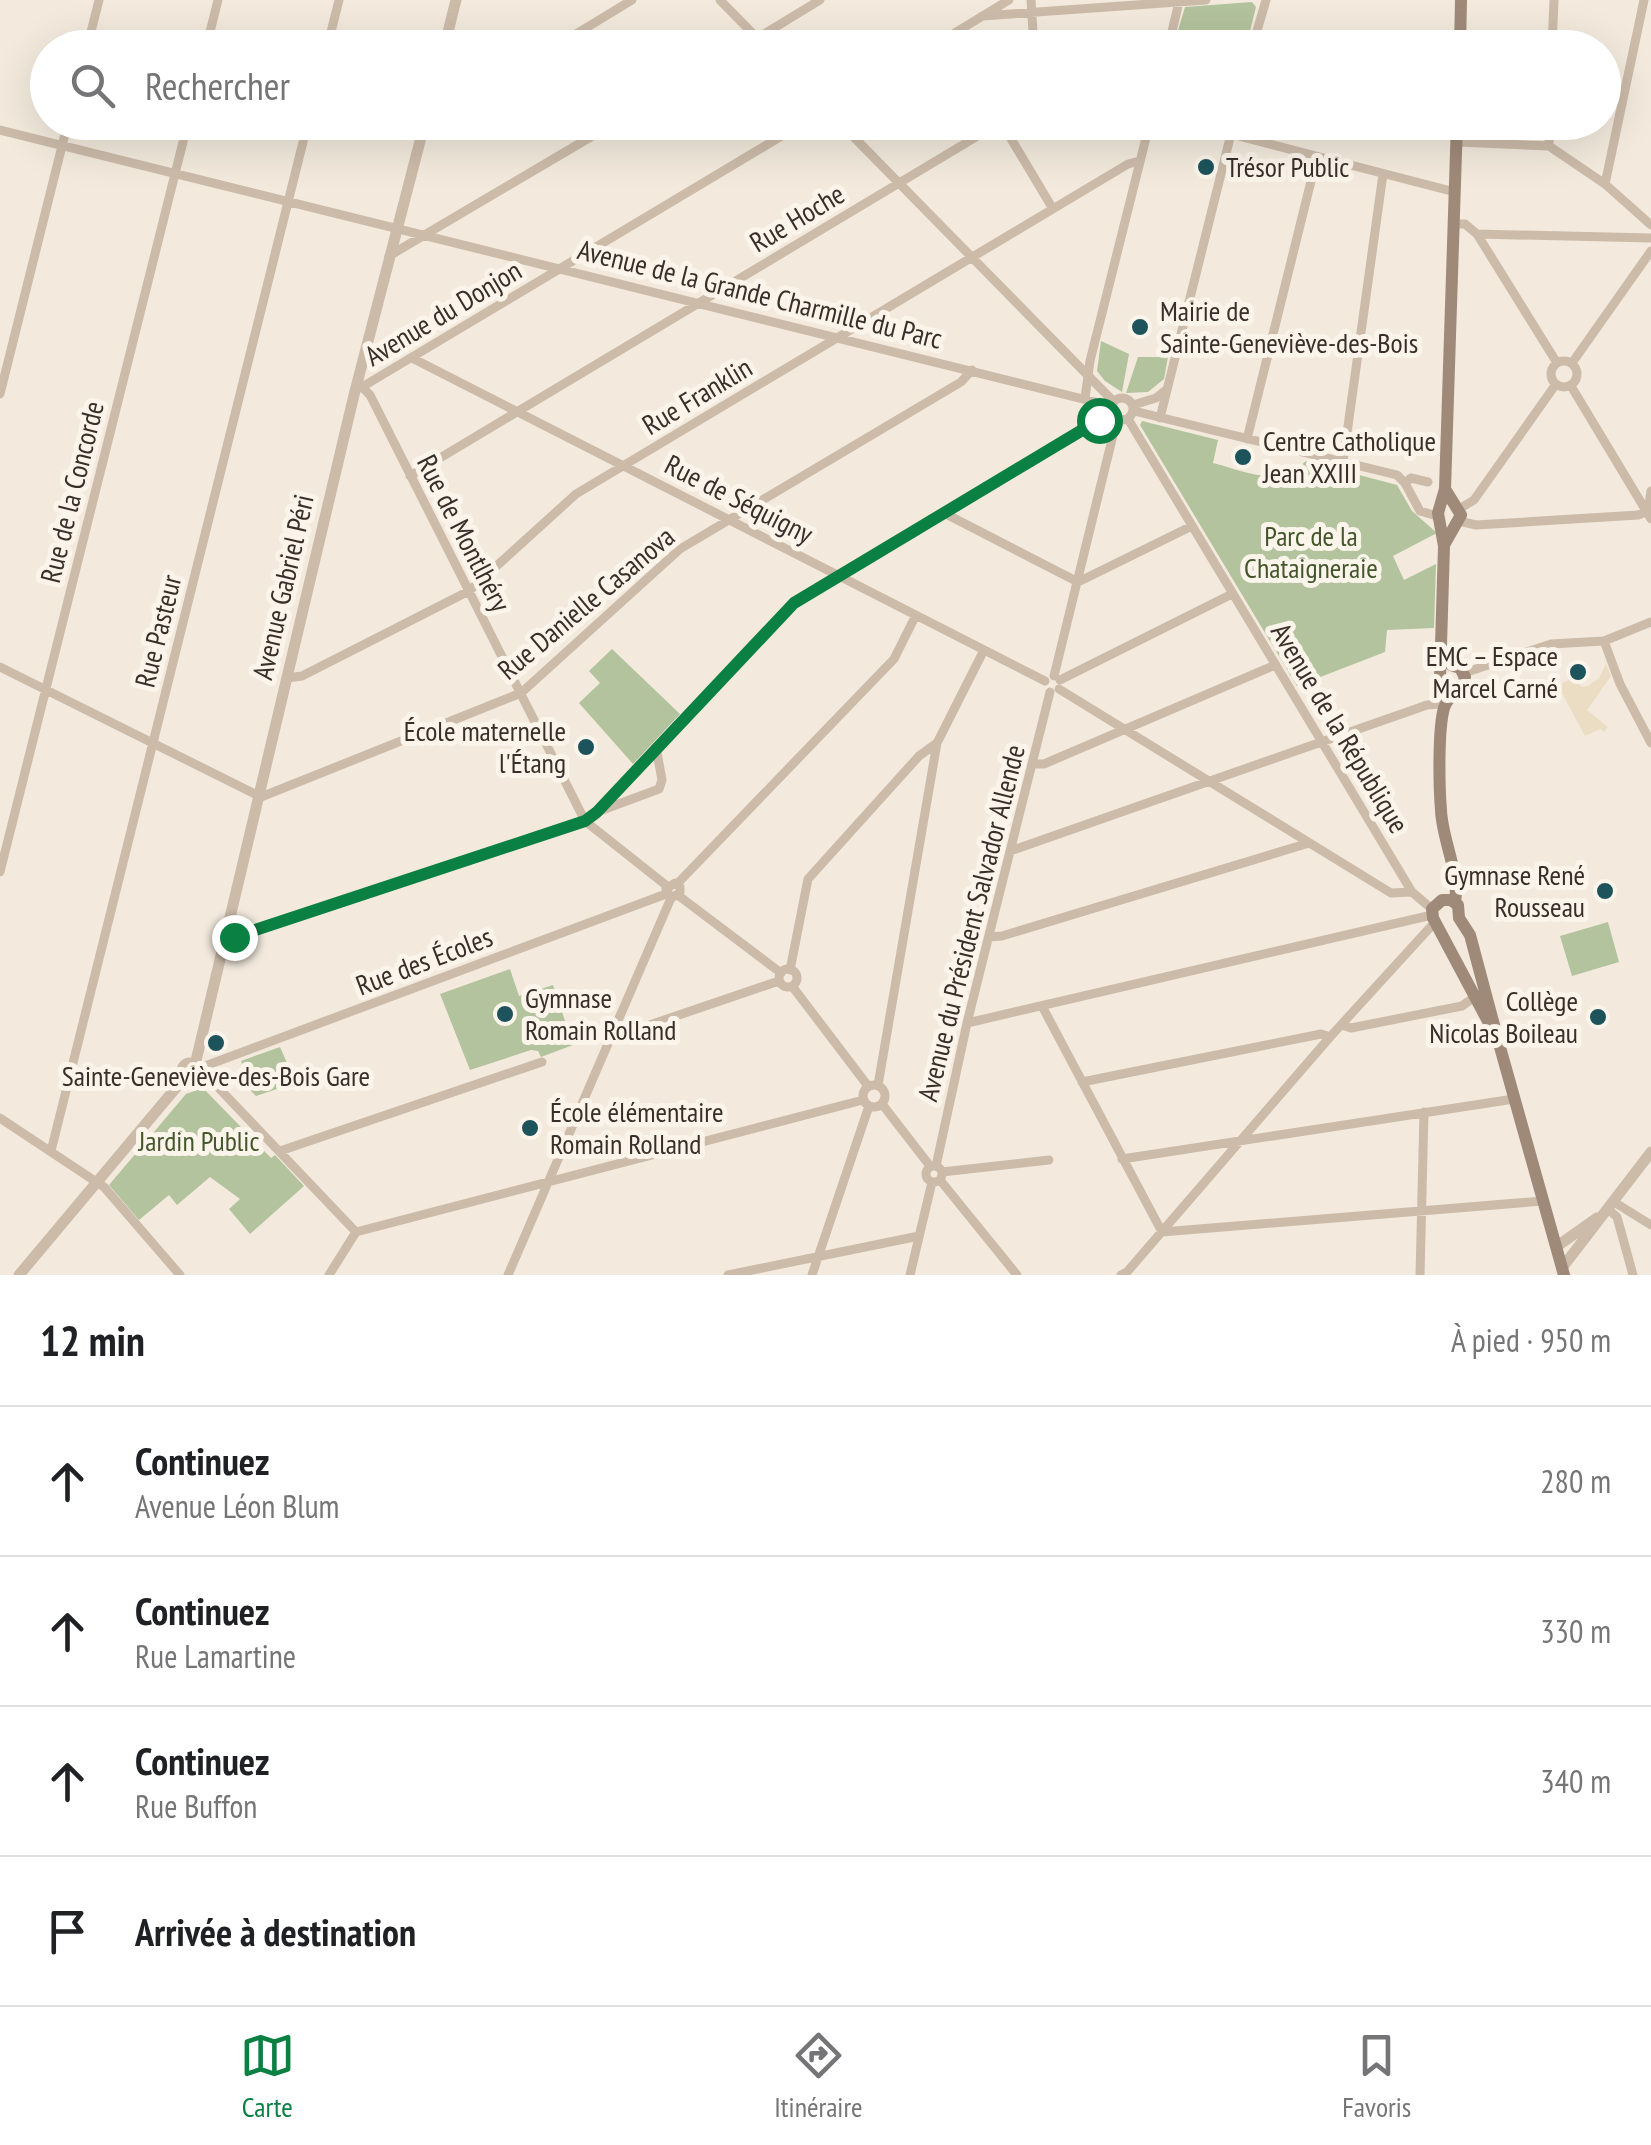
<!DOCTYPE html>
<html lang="fr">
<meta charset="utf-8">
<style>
:root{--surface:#fff;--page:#f2f2f2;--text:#202124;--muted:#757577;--line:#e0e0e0;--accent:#0b8043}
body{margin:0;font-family:"PT Sans Narrow",sans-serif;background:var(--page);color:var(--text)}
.stop{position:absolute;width:30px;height:30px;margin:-22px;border:8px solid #0b8043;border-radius:50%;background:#fff}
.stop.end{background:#0b8043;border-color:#fff;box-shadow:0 2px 10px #0008}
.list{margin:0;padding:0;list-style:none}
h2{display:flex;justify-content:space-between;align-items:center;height:130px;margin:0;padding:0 40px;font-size:42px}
h2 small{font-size:32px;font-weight:400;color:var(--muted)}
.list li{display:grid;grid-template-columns:65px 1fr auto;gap:30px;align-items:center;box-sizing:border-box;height:150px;padding:0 40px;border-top:2px solid var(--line)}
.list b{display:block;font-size:38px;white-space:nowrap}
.list p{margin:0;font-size:32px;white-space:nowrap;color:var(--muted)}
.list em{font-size:32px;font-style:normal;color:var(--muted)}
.icon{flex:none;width:55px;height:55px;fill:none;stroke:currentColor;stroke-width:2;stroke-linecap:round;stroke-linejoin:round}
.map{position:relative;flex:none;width:1651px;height:1275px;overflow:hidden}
.search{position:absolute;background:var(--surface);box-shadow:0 10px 40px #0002;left:30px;right:30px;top:30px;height:110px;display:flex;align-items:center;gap:25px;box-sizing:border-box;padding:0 35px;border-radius:55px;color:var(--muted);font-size:38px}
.sheet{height:730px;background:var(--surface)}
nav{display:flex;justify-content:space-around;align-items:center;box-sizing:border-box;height:140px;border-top:2px solid var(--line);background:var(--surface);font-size:28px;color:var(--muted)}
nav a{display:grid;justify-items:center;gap:5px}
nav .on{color:var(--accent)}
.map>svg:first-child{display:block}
.green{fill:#b3c39d}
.plaza{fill:#ebddc4}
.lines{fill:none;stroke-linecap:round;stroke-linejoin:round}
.minor{stroke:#ccbba9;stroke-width:9}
.tertiary{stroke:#ccbba9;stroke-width:11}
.secondary{stroke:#9f8a7a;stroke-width:12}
.route{stroke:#0b8043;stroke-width:12}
.poi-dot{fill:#1d535b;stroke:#faf4ea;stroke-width:4}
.labels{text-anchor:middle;stroke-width:10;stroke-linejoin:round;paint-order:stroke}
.poi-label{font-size:28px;fill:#392f29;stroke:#faf4ea;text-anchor:start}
.street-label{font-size:28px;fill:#392f29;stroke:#faf4ea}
.park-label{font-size:28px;fill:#44572c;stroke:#faf4ea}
</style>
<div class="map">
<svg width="1651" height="1275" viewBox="0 0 1651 1275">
<rect width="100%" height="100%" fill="#f3eadd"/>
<!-- green -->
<path class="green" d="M1252,2L1256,7L1246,47H1173L1185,7Z
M1101,341L1129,354L1122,392L1105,381L1097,371Z
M1138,357H1168L1164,379L1148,392L1126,393Z
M1142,421L1218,440L1213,463C1248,472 1277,488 1306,461L1397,485L1412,511L1437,533L1393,556L1404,580L1436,564L1434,628L1387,630L1385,652L1297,686L1140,425Z
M612,649L680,714L633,764L579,703L600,683L589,671Z
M1608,922L1619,962L1572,976L1560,936Z
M510,969L519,996L553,985L573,1045L541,1057L538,1051L531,1050L470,1070L440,994Z
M280,1047L298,1088L286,1086L256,1096L244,1084L246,1073L241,1061Z
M203,1088L271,1158L275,1155L304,1186L250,1234L229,1209L240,1199L210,1177L177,1205L169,1195L139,1220L109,1185L186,1094Z"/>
<!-- plaza -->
<path class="plaza" d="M1606,664L1611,676L1587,710L1608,727L1604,732L1601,729L1585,736L1562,693V683L1572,679L1582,687L1588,686L1599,678Z"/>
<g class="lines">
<!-- minor -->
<path class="minor" d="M720,0L767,48
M1031,0L1034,48
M982,16L1206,0
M87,48L99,0
M206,48L218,0
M327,48L339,0
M553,48L632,0
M741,48L820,0
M930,48L1009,0
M1168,48L1179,2
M1252,48L1266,0
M1552,48L1554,0
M817,122L829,126L838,122
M839,122L1114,402
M0,130L1111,406
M1231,134L1455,192
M1457,142L1549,146L1605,184L1651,225
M1549,146L1550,122
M1605,184L1644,0
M1454,224H1465L1477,234L1557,363
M1477,234L1651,238
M389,256L616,122
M412,358L1045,681
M1551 374a13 13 0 1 1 26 0a13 13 0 1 1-26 0Z
M1572,363L1651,251
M1571,386L1651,519
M362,387L370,395L585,821L667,886
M362,387L805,122
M0,394L68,122
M1111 409a11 11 0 1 1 22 0a11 11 0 1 1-22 0Z
M1085,398L1090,361L1150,122
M1133,405L1156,398L1166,390
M1134,411L1397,475L1405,483L1420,511L1437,516
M1160,418L1234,122
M1128,419L1412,892L1432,909
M1247,439L1317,157
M1343,462L1383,174
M410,476L1001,122L1053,209
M1405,483L1411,478L1428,482
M1459,509L1474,500L1556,384
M1648,511L1651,491
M944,513L1078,582L1192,526
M1459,521L1476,525L1638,515L1648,511
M1604,641L1620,684L1651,743
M0,667L261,797L521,693L680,549L961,382L972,370
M1464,673L1551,644L1604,641L1651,622
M1054,676L1117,419
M287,678L302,676L469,591L576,494L1128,164L1140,161
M1060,680L1232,594
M1059,689L1391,893L1412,892
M1033,764H1044L1275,665
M597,812L659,789L662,780L656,747
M1010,851L1427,705L1439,704
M0,872L188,122
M677,884L894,659L916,615
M679,896L781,973
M226,936H240L585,821L597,812L794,603L1112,413
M989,937L1002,936L1309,843
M779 978a9 9 0 1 1 18 0a9 9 0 1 1-18 0Z
M790,970L808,879L919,756L937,743
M792,986L868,1086
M1042,1006L1162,1232L1543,1201
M967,1023L1432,915
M1342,1025L1351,1028L1462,1006L1476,996
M612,1034H623L779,981
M197,1069L666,894
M196,1075L212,1081L356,1232
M1082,1082L1321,1034L1330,1037
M863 1096a11 11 0 1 1 22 0a11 11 0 1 1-22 0Z
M878,1085L937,743L984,650
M882,1104L930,1166
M0,1118L104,1187L180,1275
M51,1151L308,122
M280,1151L542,1062
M1122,1159L1514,1099
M926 1174a8 8 0 1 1 16 0a8 8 0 1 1-16 0Z
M936,1166L967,1023L1050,692
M942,1172L1049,1160
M940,1180L1017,1275
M1614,1202L1651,1225
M1608,1209L1617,1217L1633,1275
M356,1232L863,1100
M329,1275L356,1232
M508,1275L671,898L680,893V887L675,883L666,889L671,898
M728,1275L919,1236
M812,1275L869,1106
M910,1275L932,1182
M1121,1275L1127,1272L1330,1037L1435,922
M1420,1275L1424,1112"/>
<!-- tertiary -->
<path class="tertiary" d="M444,48L456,0
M182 1071a8 8 0 1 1 16 0a8 8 0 1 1-16 0Z
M195,1065L354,395L425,122
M1556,1247L1597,1218
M1562,1268L1651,1152
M19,1275L185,1077"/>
<!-- secondary -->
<path class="secondary" d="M1460,48L1461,0
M1444,545L1461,515L1445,489
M1451,665L1460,668L1465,677C1462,691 1449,693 1444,708C1438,729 1439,786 1441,810C1442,840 1460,872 1455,902
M1445,688L1440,678L1444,546L1438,513L1445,489L1457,122
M1498,1040L1470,935L1459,918L1458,905L1451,900H1442L1432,909L1433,918L1498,1040L1564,1275"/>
</g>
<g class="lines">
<!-- route -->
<path class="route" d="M234,937L585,821L597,812L794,603L1099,420"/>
</g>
<!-- markers -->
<g class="poi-dot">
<circle cx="1206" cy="167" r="10"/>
<circle cx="1140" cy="327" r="10"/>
<circle cx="1243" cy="457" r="10"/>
<circle cx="1578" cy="672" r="10"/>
<circle cx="586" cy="747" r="10"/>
<circle cx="1605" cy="891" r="10"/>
<circle cx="505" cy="1014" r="10"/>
<circle cx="1598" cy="1017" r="10"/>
<circle cx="216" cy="1043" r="10"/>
<circle cx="530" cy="1128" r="10"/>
</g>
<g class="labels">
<!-- poi labels -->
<g class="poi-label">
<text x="1226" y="177">Trésor Public</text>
<text x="1160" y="321">Mairie de<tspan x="1160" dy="32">Sainte-Geneviève-des-Bois</tspan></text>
<text x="1263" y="451">Centre Catholique<tspan x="1263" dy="32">Jean XXIII</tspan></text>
<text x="1558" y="666" text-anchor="end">EMC – Espace<tspan x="1558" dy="32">Marcel Carné</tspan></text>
<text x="566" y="741" text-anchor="end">École maternelle<tspan x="566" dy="32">l'Étang</tspan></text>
<text x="1585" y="885" text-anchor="end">Gymnase René<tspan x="1585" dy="32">Rousseau</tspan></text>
<text x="525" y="1008">Gymnase<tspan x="525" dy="32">Romain Rolland</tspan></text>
<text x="1578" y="1011" text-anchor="end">Collège<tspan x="1578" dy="32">Nicolas Boileau</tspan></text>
<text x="216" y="1086" text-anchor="middle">Sainte-Geneviève-des-Bois Gare</text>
<text x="550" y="1122">École élémentaire<tspan x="550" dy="32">Romain Rolland</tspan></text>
</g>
<!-- street labels -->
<g class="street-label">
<text transform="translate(797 218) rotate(-31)" y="10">Rue Hoche</text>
<text transform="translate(760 294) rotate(14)" y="10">Avenue de la Grande Charmille du Parc</text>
<text transform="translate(443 313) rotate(-31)" y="10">Avenue du Donjon</text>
<text transform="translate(697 396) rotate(-31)" y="10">Rue Franklin</text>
<text transform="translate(72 492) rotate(-76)" y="10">Rue de la Concorde</text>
<text transform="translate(739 499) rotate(27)" y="10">Rue de Séquigny</text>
<text transform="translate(464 533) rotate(63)" y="10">Rue de Montlhéry</text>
<text transform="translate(283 587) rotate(-77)" y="10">Avenue Gabriel Péri</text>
<text transform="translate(586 603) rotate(-40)" y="10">Rue Danielle Casanova</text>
<text transform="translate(158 631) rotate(-76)" y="10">Rue Pasteur</text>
<text transform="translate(1340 728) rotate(59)" y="10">Avenue de la République</text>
<text transform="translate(971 923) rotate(-76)" y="10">Avenue du Président Salvador Allende</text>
<text transform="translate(424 961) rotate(-21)" y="10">Rue des Écoles</text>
</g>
<!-- park labels -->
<g class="park-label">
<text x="1311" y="546">Parc de la<tspan x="1311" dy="32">Chataigneraie</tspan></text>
<text x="199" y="1151">Jardin Public</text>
</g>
</g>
</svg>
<div class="stop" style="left:1099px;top:420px"></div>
<div class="stop end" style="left:234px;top:937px"></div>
<div class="search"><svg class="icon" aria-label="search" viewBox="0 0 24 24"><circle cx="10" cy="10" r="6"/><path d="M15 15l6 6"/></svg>Rechercher</div>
</div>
<section class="sheet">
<h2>12 min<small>À pied · 950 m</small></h2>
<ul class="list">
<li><svg class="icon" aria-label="ahead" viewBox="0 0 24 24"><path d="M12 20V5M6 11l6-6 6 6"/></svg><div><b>Continuez</b><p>Avenue Léon Blum</p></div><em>280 m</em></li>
<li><svg class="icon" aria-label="ahead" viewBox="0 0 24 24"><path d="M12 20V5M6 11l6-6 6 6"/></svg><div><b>Continuez</b><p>Rue Lamartine</p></div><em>330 m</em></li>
<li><svg class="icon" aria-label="ahead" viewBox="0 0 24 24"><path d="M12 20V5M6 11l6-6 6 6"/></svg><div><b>Continuez</b><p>Rue Buffon</p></div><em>340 m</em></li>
<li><svg class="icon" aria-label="arrive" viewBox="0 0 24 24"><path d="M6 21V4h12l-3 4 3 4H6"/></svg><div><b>Arrivée à destination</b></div></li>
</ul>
</section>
<nav>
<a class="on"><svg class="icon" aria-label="map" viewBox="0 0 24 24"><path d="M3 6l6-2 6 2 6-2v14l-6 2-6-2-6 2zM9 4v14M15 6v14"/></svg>Carte</a>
<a><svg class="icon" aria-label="directions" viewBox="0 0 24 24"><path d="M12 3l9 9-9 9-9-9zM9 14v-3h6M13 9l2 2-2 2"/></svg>Itinéraire</a>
<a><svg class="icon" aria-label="saved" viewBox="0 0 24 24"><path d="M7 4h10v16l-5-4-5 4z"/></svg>Favoris</a>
</nav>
